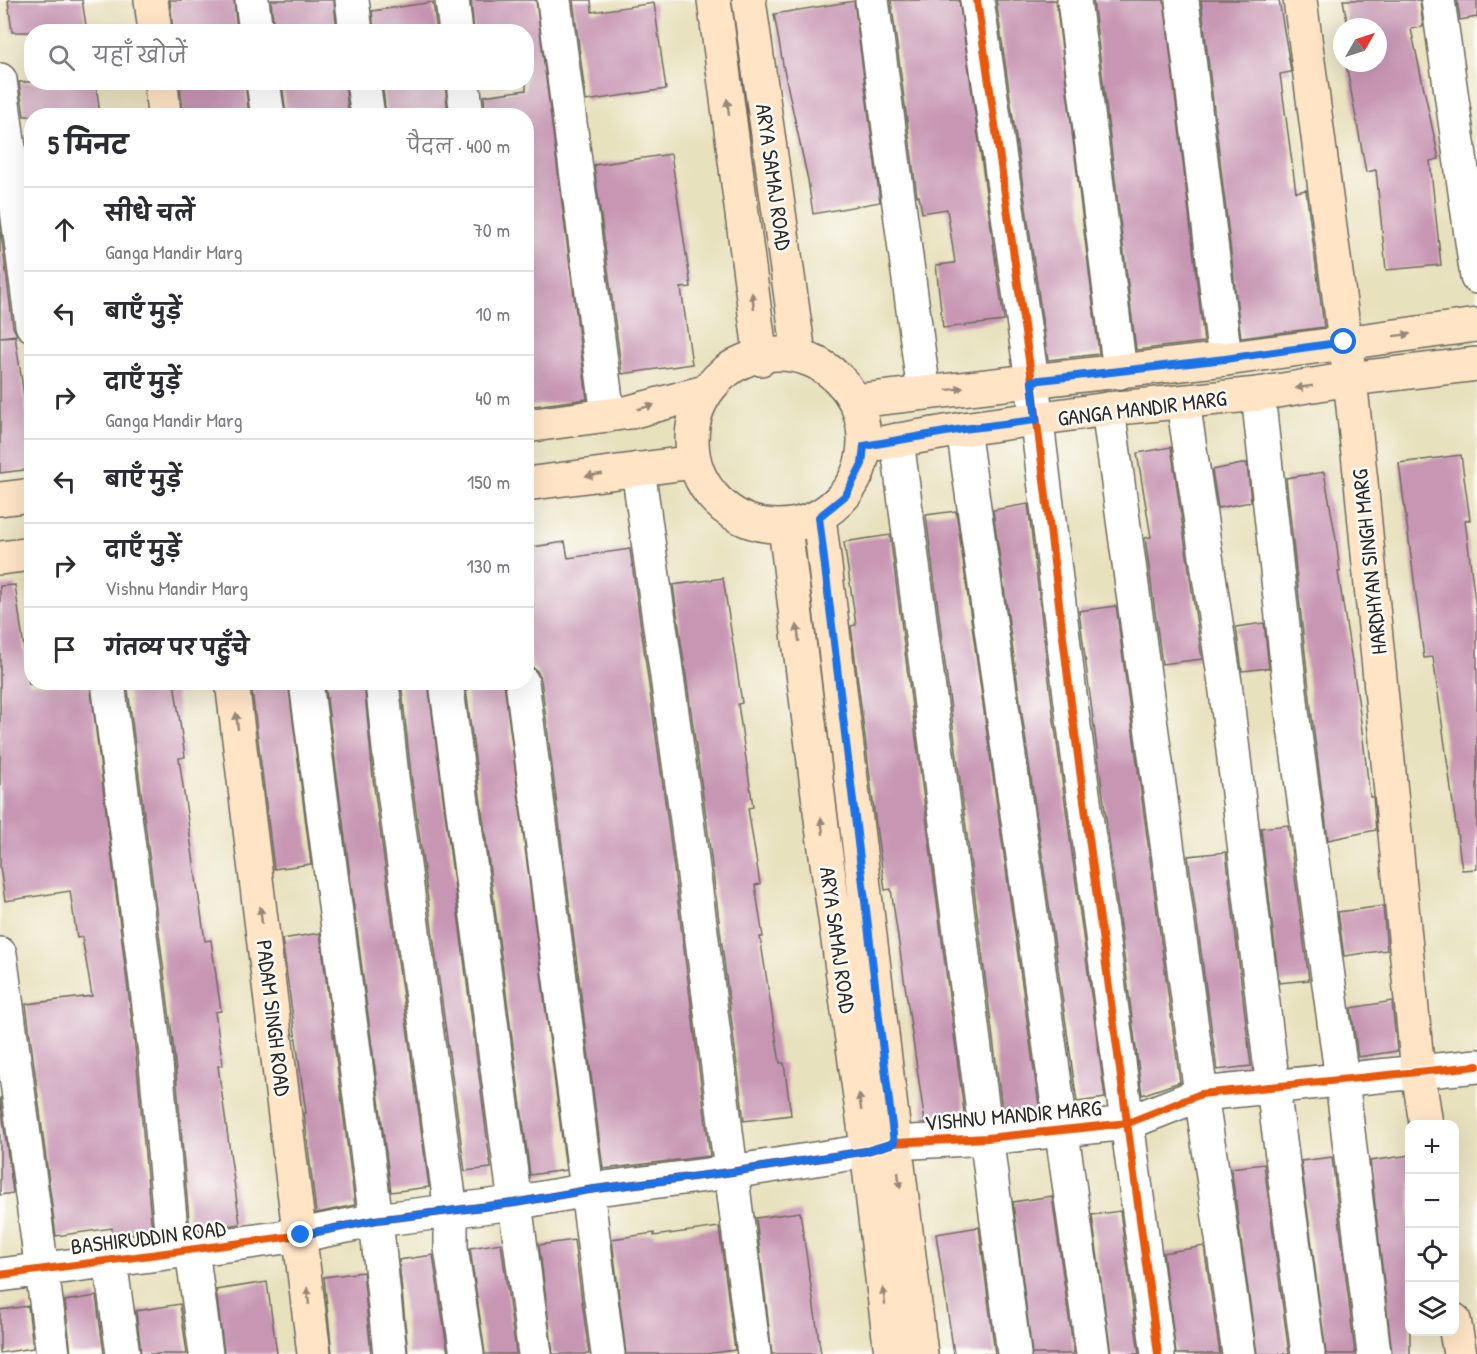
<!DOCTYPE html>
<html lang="hi">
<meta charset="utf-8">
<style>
:root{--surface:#fff;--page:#f2f2f3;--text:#2b2b33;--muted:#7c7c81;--line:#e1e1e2}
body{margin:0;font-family:"Patrick Hand","Playpen Sans Deva",sans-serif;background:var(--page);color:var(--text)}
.controls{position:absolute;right:18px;bottom:18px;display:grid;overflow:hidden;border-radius:12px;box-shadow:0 6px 24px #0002}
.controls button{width:54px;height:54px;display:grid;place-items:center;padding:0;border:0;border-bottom:2px solid var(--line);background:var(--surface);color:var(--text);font:30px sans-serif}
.compass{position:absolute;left:1333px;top:18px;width:54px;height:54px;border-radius:50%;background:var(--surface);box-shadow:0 6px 24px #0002;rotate:51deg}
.stop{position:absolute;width:18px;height:18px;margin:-14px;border:4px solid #1a73e8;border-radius:50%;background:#fff}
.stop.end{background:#1a73e8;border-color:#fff;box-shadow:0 2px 6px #0008}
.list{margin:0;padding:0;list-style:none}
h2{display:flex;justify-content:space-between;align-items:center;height:78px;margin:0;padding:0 24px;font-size:26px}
h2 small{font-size:20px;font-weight:400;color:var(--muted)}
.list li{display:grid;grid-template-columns:39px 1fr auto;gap:18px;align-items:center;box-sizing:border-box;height:84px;padding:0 24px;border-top:2px solid var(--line)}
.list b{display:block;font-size:22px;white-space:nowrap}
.list p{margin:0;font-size:20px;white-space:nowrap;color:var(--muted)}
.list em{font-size:20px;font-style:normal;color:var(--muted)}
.icon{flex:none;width:33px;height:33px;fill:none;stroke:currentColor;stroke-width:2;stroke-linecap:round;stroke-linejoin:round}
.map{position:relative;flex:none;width:1477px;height:1354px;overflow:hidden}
.search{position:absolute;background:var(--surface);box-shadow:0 6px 24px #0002;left:24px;top:24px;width:510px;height:66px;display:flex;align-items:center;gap:15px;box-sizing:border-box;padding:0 21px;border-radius:24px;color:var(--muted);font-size:22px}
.panel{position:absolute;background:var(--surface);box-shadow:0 6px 24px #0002;left:24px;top:108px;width:510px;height:582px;border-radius:24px}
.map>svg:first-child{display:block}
.building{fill:#c796b3}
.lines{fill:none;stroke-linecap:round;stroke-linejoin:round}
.street-casing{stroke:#6d6b5e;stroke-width:36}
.secondary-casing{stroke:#6d6b5e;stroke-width:36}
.street{stroke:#fff;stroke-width:33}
.secondary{stroke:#ffe4c6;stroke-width:33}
.cycleway-casing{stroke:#fdfcf7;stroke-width:11}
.cycleway{stroke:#e8590c;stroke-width:8}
.oneway{fill:#958878}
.route{stroke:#1a73e8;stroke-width:8}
.labels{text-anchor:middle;stroke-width:5;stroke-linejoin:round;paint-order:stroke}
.street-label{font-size:22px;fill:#2b2b2b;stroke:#fdfcf7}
</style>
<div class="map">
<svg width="1477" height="1354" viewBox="0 0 1477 1354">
<rect width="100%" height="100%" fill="#fdfcf7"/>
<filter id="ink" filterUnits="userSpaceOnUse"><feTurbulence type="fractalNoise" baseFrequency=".0167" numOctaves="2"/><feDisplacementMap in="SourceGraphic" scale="12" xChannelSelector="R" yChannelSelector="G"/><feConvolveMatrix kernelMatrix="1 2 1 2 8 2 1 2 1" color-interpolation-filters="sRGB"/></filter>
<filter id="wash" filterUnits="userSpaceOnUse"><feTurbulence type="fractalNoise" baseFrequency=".008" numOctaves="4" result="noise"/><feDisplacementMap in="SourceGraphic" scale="24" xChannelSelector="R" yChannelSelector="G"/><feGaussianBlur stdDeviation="1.35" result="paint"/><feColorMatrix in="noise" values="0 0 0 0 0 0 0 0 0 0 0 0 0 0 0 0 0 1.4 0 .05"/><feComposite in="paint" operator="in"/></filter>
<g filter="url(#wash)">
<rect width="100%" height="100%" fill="#e8e1be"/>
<g id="blocks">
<!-- building -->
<path class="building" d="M8,0H82L87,32H12Z
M170,0H234L237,32H173Z
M271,0H334L337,32H274Z
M471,0H536L587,399L526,407V116H485L484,96L526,90V32H474Z
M573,0H591L592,12L654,3L666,89L586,101Z
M891,0H959L1004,321L943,328L936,265L955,263L947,209L922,213L919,196H917Z
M996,0H1056L1099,354L1048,360Z
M1093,0H1164L1204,342L1136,350Z
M1201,0H1279L1291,72L1280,74L1296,192L1306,190L1324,327L1241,338Z
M1343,0H1420L1423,27L1411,29L1439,159L1430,161L1441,265L1386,270L1376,170L1366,172L1346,64L1378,63V27H1348Z
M1457,0H1477V17L1460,20Z
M854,1L880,202L813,214L808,180L784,70L774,14Z
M433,2L437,32H374L372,11Z
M19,82H96L100,116H24Z
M180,82H245L249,116H183Z
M282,82H345L348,111L316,116H286Z
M382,82H445L448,116H386Z
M671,154L691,287L681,288L692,364L622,374L594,165Z
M0,225L13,327L17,335L0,337Z
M15,336L26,409L32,469L0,473V337Z
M1171,447L1202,659L1162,664L1145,538L1151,537L1137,453Z
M1461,455L1470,520H1465L1477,618V869L1462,870L1433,657L1424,658L1399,463Z
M1247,463L1251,502L1218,508L1212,470Z
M1324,472L1336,539L1340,572H1338L1359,706L1370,797H1373L1376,830L1328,840L1312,717L1286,478Z
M1028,504L1053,713L1105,1098L1077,1102L993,510Z
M956,511L1040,1113L1003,1117L926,515Z
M890,535L965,1120L925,1123L891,889L885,890L876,826L851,626L856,625L844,542Z
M565,542L568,558L630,549L668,822L710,1156L603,1169L541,680L537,671L532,667L526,630V548Z
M723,578L742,703L738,704L753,807L748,808L760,884L755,885L763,937H760L780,1063H784L791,1115L744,1121L706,817L673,585Z
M15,585L29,684L90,682L136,1055L152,1231L113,1237L112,1228L56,1236L26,1004L92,996L82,937L77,938L70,891L5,901L0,867V586Z
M1116,606L1180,1082L1142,1095L1079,611Z
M1264,623L1269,668L1242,671L1236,627Z
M127,682H174L185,757L179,758L205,941L211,940L221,1011L215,1012L223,1065L218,1066L240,1224L190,1231L174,1051Z
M251,682H288L311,864L274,869Z
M333,682H364L373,779L429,1187L391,1192L325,684Z
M401,682H428L491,1168L465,1171L411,775Z
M465,682H504L566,1170L530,1175Z
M1288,825L1309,980L1279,983L1261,828Z
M1226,852L1251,1066L1217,1070L1188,856Z
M1383,906L1387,950L1344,956L1338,912Z
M320,933L355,1205L316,1213L304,1113H306L282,939Z
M1392,1001L1397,1051L1358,1057L1351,1008Z
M0,1097L13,1193L0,1195Z
M1410,1155V1354H1392L1370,1161Z
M1332,1157L1355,1354H1326L1301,1161Z
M1264,1164L1289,1354H1257L1231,1168Z
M1052,1196L1074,1354H1032L1013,1202Z
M1120,1211L1139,1354H1111L1092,1215Z
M800,1212L821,1354H772L756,1218Z
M719,1227L735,1350L706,1354H626L612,1239L654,1233V1236Z
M979,1227L995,1354H954L936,1234Z
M574,1240L589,1354H553L539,1245Z
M501,1243L516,1354H485L470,1248Z
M1204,1246L1220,1354H1176L1163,1253Z
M433,1255L448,1354H408L399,1260Z
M363,1272L371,1354H332L324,1277Z
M267,1282L277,1354H224L216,1290Z
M96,1296L104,1354H71L65,1301Z
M180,1304L187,1354H141L136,1311Z
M28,1306L33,1348L0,1353V1310Z"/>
</g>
</g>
<g filter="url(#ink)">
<use href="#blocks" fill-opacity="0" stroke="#6d6b5e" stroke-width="1.5"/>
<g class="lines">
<defs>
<path id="street" d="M252,0L256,32
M352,0L356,32
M452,0L456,32
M554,0L608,415
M872,0L924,393
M977,0L1032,381L1072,711L1158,1354
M1074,0L1120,372
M1182,0L1225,359
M1438,0L1477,277
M0,80L32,325
M263,82L268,116
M363,82L368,116
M463,82L467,116
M1258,394L1293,719L1342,1080L1374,1354
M1183,402L1225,683L1273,1088L1308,1354
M1108,409L1201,1094L1239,1354
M963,429L1093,1354
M897,440L1014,1354
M638,469L687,820L754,1354
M108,682L155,1053L173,1252
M306,682L376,1220L390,1354
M382,682L392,777L451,1211V1248L467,1354
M446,682L535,1354
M522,682L608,1354
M0,954L53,1354
M192,1250L206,1354
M110,1260L123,1354
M0,1275L301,1235L376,1220L514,1203L588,1190L731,1172L867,1151L894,1143L987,1138L1128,1123L1201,1094L1477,1066"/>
<path id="secondary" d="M151,0L155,32
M714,0L761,359
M749,0L799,354
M1300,0L1350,379L1361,482L1418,1072L1426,1124
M161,82L164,116
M692 440a86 86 0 1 1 172 0a86 86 0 1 1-172 0Z
M855,401L1225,359L1477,325
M526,426L630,412L705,392
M864,446L963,429L1108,409L1258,394L1350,379L1477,364
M526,484L694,462
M0,499L32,495
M819,517L921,1354
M785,527L822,827L864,1125L891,1354
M0,558L32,554
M232,682L314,1354
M1454,1320L1460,1354"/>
</defs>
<!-- street casing -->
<use href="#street" class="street-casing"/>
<!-- secondary casing -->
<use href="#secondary" class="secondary-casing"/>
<!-- street -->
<use href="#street" class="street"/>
<!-- secondary -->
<use href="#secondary" class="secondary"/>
<defs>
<path id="cycleway" d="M977,0L1032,381L1072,711L1158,1354
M0,1275L301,1235L376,1220L514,1203L588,1190L731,1172L867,1151L894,1143L987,1138L1128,1123L1201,1094L1477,1066"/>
</defs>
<!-- cycleway casing -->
<use href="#cycleway" class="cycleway-casing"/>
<!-- cycleway -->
<use href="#cycleway" class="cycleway"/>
</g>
<!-- one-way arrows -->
<defs><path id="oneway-solid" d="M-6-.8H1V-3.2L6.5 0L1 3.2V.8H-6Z" transform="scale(1.5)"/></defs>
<g class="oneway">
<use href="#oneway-solid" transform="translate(728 107) rotate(-97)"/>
<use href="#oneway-solid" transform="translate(753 301) rotate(-97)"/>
<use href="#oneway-solid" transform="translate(1402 335) rotate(-7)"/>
<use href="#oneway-solid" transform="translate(1304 387) rotate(171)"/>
<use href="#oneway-solid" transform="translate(955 389) rotate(-7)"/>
<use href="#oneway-solid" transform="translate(646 407) rotate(-15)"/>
<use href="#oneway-solid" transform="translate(594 475) rotate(172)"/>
<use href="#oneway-solid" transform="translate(798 633) rotate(-97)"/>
<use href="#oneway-solid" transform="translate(237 721) rotate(-97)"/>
<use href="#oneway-solid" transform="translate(822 826) rotate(-97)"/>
<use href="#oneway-solid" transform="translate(261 915) rotate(-97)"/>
<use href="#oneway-solid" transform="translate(860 1102) rotate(-98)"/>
<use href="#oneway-solid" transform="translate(899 1180) rotate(83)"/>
<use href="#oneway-solid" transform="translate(308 1296) rotate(-96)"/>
<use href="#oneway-solid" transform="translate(884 1296) rotate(-97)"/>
</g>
</g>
<g class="lines" filter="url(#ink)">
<!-- route -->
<path class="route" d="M301,1235L376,1220L514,1203L588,1190L731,1172L867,1151L894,1143L819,517L846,495L862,464L864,446L963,429L1036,420L1032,381L1225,359L1344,342"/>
</g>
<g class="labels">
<!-- street labels -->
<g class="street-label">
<text transform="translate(774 177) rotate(82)" y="8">ARYA SAMAJ ROAD</text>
<text transform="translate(1142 408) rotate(-7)" y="8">GANGA MANDIR MARG</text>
<text transform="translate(1369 562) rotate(-96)" y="8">HARDHYAN SINGH MARG</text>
<text transform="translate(838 940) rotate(82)" y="8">ARYA SAMAJ ROAD</text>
<text transform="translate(274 1018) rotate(83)" y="8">PADAM SINGH ROAD</text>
<text transform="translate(1013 1115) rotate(-5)" y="8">VISHNU MANDIR MARG</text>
<text transform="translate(148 1237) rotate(-7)" y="8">BASHIRUDDIN ROAD</text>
</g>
</g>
</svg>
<div class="controls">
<button>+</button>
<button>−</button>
<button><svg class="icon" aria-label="locate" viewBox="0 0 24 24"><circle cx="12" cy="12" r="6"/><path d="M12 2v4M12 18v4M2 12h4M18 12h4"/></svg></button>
<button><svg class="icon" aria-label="layers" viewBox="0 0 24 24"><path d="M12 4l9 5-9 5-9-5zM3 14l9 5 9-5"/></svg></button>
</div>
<svg class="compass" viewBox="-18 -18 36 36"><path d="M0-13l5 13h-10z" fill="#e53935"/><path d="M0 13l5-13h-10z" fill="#7c7c81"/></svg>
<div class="stop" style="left:1344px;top:342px"></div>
<div class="stop end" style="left:301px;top:1235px"></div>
<div class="search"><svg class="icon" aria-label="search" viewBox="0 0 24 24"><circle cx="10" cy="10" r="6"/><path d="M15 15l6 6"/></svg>यहाँ खोजें</div>
<section class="panel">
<h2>5 मिनट<small>पैदल · 400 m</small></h2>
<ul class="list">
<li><svg class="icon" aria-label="ahead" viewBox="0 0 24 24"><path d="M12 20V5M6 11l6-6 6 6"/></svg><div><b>सीधे चलें</b><p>Ganga Mandir Marg</p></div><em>70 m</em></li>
<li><svg class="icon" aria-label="left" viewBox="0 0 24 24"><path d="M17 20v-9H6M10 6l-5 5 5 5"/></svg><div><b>बाएँ मुड़ें</b></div><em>10 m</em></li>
<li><svg class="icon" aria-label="right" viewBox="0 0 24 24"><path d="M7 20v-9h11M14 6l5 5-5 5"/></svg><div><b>दाएँ मुड़ें</b><p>Ganga Mandir Marg</p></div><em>40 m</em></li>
<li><svg class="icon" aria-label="left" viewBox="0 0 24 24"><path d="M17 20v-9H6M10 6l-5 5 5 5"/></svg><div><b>बाएँ मुड़ें</b></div><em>150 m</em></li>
<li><svg class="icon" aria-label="right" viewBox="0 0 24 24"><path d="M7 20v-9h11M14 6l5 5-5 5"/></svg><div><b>दाएँ मुड़ें</b><p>Vishnu Mandir Marg</p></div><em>130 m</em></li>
<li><svg class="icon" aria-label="arrive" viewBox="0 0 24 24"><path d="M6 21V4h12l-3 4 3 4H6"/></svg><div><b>गंतव्य पर पहुँचे</b></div></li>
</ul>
</section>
</div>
